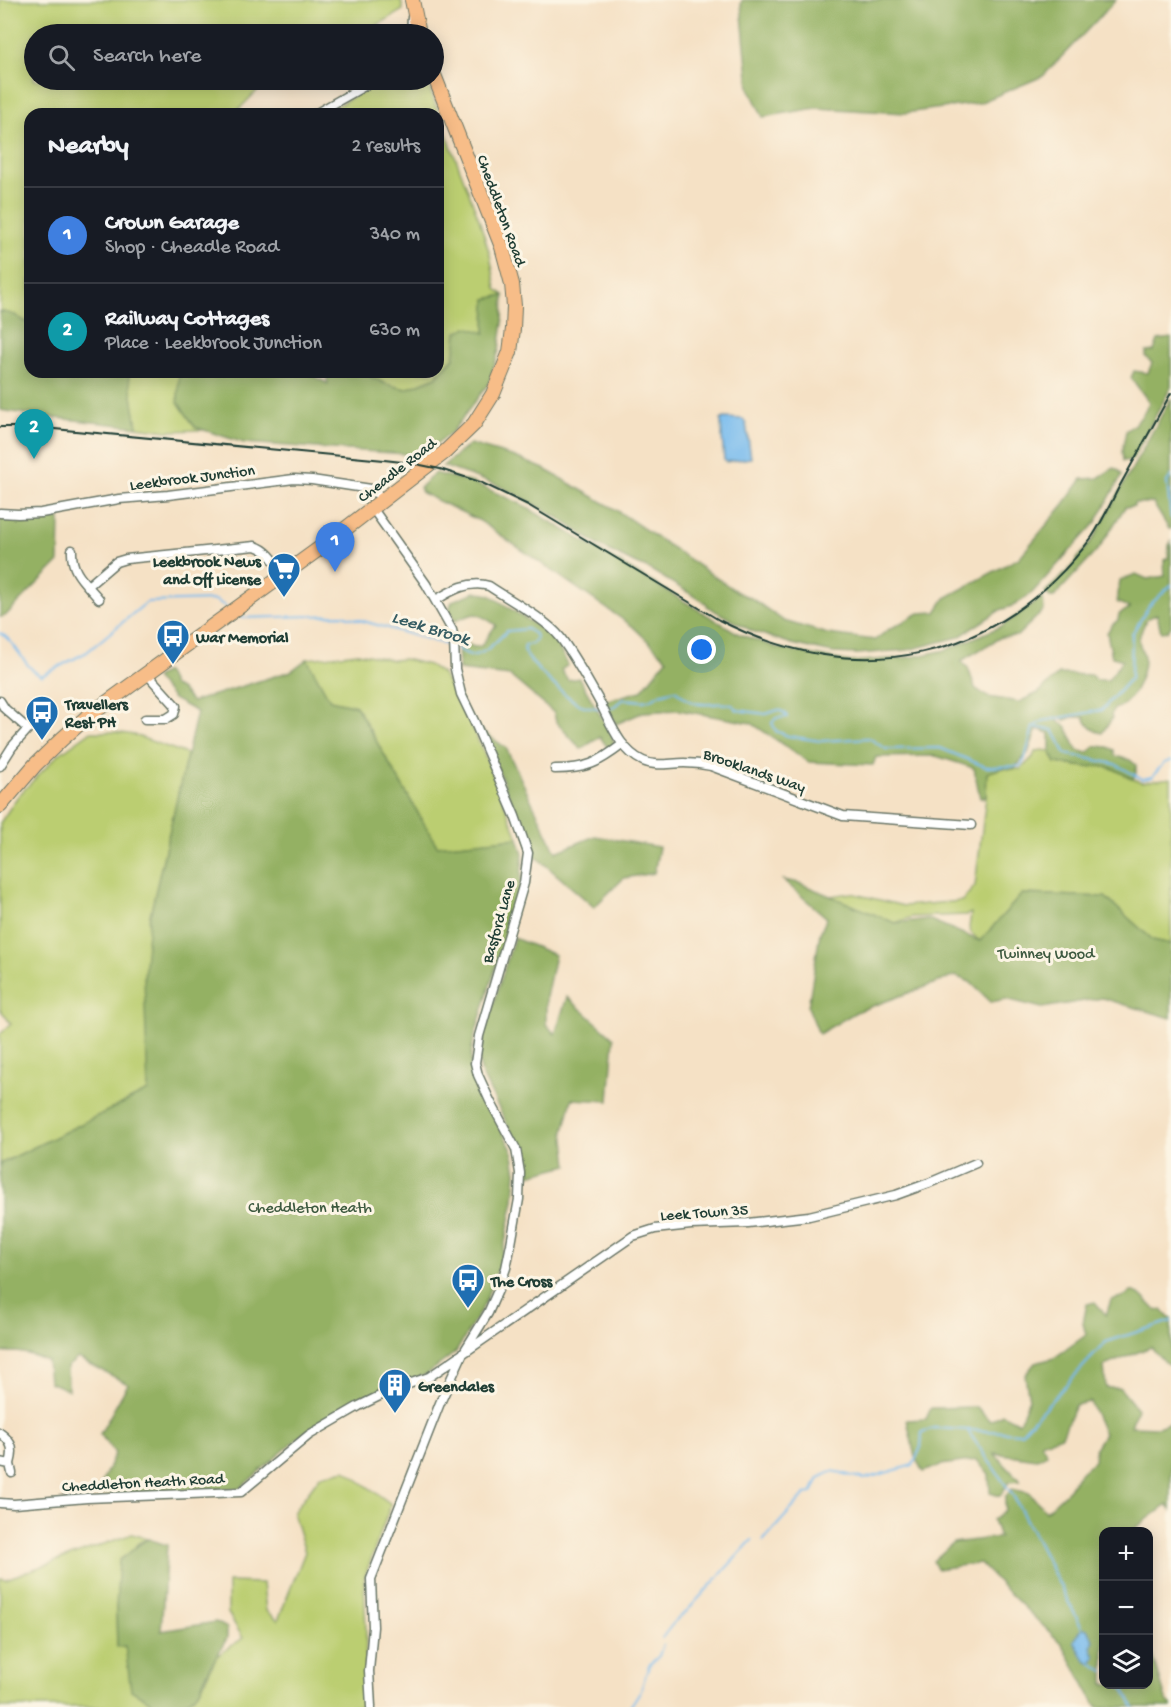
<!DOCTYPE html>
<meta charset="utf-8">
<style>
:root{--surface:#171b24;--page:#20242c;--text:#f1f3f6;--muted:#9ea1a6;--line:#363941;--accent:#0b8043}
body{margin:0;font-family:"Gochi Hand",sans-serif;background:var(--page);color:var(--text)}
.controls{position:absolute;right:18px;bottom:18px;display:grid;overflow:hidden;border-radius:12px;box-shadow:0 3px 15px #0003}
.controls button{width:54px;height:54px;display:grid;place-items:center;padding:0;border:0;border-bottom:2px solid var(--line);background:var(--surface);color:var(--text);font:30px sans-serif}
.you{position:absolute;left:702px;top:650px;width:21px;height:21px;margin:-15px;border:4px solid #fff;border-radius:50%;background:#1a73e8;box-shadow:0 0 0 9px #1a73e833}
.badge{display:grid;place-items:center;width:39px;height:39px;border-radius:50%;background:var(--accent);color:#fff;font-size:20px;font-weight:700}
.pin{position:absolute;translate:-50% -50px;filter:drop-shadow(0 2px 3px #0008)}
.pin::after{content:'';position:absolute;top:32px;width:21px;height:18px;background:inherit;clip-path:polygon(0 0,100% 0,50% 100%)}
.list{margin:0;padding:0;list-style:none}
h2{display:flex;justify-content:space-between;align-items:center;height:78px;margin:0;padding:0 24px;font-size:26px}
h2 small{font-size:20px;font-weight:400;color:var(--muted)}
.list li{display:grid;grid-template-columns:39px 1fr auto;gap:18px;align-items:center;box-sizing:border-box;height:96px;padding:0 24px;border-top:2px solid var(--line)}
.list b{display:block;font-size:22px;white-space:nowrap}
.list p{margin:0;font-size:20px;white-space:nowrap;color:var(--muted)}
.list em{font-size:20px;font-style:normal;color:var(--muted)}
.icon{flex:none;width:33px;height:33px;fill:none;stroke:currentColor;stroke-width:2;stroke-linecap:round;stroke-linejoin:round}
.map{position:relative;flex:none;width:1171px;height:1707px;overflow:hidden}
.search{position:absolute;background:var(--surface);box-shadow:0 3px 15px #0003;left:24px;top:24px;width:420px;height:66px;display:flex;align-items:center;gap:15px;box-sizing:border-box;padding:0 21px;border-radius:33px;color:var(--muted);font-size:22px}
.panel{position:absolute;background:var(--surface);box-shadow:0 3px 15px #0003;left:24px;top:108px;width:420px;height:270px;border-radius:18px}
.map>svg:first-child{display:block}
.green{fill:#bbce71;stroke:#6d8652;stroke-width:1.5}
.forest{fill:#94b163;stroke:#5a774c;stroke-width:1.5}
.water{fill:#78bbee;stroke:#4c7c91;stroke-width:1.5}
.lines{fill:none;stroke-linecap:round;stroke-linejoin:round}
.stream{stroke:#78bbee;stroke-width:2}
.minor-casing{stroke:#6a7667;stroke-width:11}
.trunk-casing{stroke:#6a7667;stroke-width:16}
.minor{stroke:#fff;stroke-width:8}
.trunk{stroke:#f7bd88;stroke-width:14}
.rail{stroke:#1f3d34;stroke-width:2}
.labels{text-anchor:middle;stroke-width:6;stroke-linejoin:round;paint-order:stroke}
.street-label{font-size:16px;fill:#1f3d34;stroke:#fcf5e5}
.poi-label{font-size:16px;font-weight:bold;fill:#1f3d34;stroke:#fcf5e5;text-anchor:start}
.park-label{font-size:16px;fill:#3e5a40;stroke:#fcf5e5}
.water-label{font-size:18px;font-style:italic;fill:#355c62;stroke:#fcf5e5}
</style>
<div class="map">
<svg width="1171" height="1707" viewBox="0 0 1171 1707">
<rect width="100%" height="100%" fill="#fcf5e5"/>
<filter id="ink" filterUnits="userSpaceOnUse"><feTurbulence type="fractalNoise" baseFrequency=".0167" numOctaves="2"/><feDisplacementMap in="SourceGraphic" scale="12" xChannelSelector="R" yChannelSelector="G"/><feConvolveMatrix kernelMatrix="1 2 1 2 8 2 1 2 1" color-interpolation-filters="sRGB"/></filter>
<filter id="wash" filterUnits="userSpaceOnUse"><feTurbulence type="fractalNoise" baseFrequency=".008" numOctaves="4" result="noise"/><feDisplacementMap in="SourceGraphic" scale="24" xChannelSelector="R" yChannelSelector="G"/><feGaussianBlur stdDeviation="1.35" result="paint"/><feColorMatrix in="noise" values="0 0 0 0 0 0 0 0 0 0 0 0 0 0 0 0 0 1.4 0 .05"/><feComposite in="paint" operator="in"/></filter>
<g filter="url(#wash)">
<rect width="100%" height="100%" fill="#f5e1c5"/>
<!-- green -->
<path class="green" d="M0,0H401L403,10L363,34H34V80H279L260,88L234,114H30V323L0,311Z
M380,80H426L480,222L490,255L496,289L504,295L486,299L485,334L458,332L454,357L436,377L406,389L386,385L361,372H438V114H337V106Z
M128,372H179L178,402L195,427L204,430L167,431L137,427Z
M358,653L392,660L404,659L429,665L442,674L461,703L487,760L518,838L437,846L356,706L330,700L307,659Z
M90,732H115L134,735L187,754L149,920L148,1091L0,1164V1034L11,1024L0,1009V823L18,796L58,755Z
M1041,750L1050,751L1056,763L1086,767L1098,766L1112,768L1133,779L1142,782L1171,778V944L1153,940L1105,897L1022,894L980,941C964,928 970,930 971,913L967,915L912,917L895,923L830,896L851,893L904,906L962,901L975,886L986,797V773L1002,768L1021,769L1033,757L1035,752Z
M345,1470L391,1504L364,1579L366,1632L365,1692L366,1707H0V1578L6,1579L132,1534L148,1539L140,1542L129,1554L116,1607L117,1646L125,1645L167,1705L187,1702L200,1690L217,1656L243,1638L228,1613V1582L263,1583L266,1611L278,1620L305,1552L293,1513L320,1476Z"/>
<!-- forest -->
<path class="forest" d="M742,0H912L923,4L931,0H1116L1043,76L979,103L905,113L816,108L763,117L749,88L741,4Z
M504,295L503,323L499,350L489,383L452,432L421,455L244,443L195,427L178,402L179,372H307L328,384L326,372H361L386,384L406,389L436,377L454,358L457,332L467,327L485,333L486,299Z
M0,311L15,315L30,325V372H128L137,427L47,417L0,410Z
M1171,338V387L1132,460L1123,461L1122,451L1126,431C1136,424 1145,415 1149,402L1131,378L1134,371L1148,373L1152,363L1146,357V352L1154,351L1158,340Z
M1171,398V529H1169L1153,503H1134V506L1125,507L1100,547L1054,597H1050L1045,592L1068,571L1095,536Z
M470,444L515,457L544,469L613,508L739,593L751,598L784,621L828,634L875,640L888,630L919,613L936,612L945,598L1019,558L1064,504L1082,479L1098,478L1114,468L1118,470L1122,475L1096,522L1032,593L1015,605L1000,610L959,637L908,650L857,654L833,653L792,644L752,631L708,607L706,603L649,569L632,562L600,546L557,517L525,499L497,485L443,466Z
M435,473L474,483L521,504L739,634L778,648L851,662L912,657L946,650L1002,626L1043,597L1044,610L1017,636L1001,637L961,661L968,668L975,688L988,697L1019,702L1038,693L1059,674L1091,675L1096,680H1108L1123,660L1112,657L1107,633L1112,625L1118,620L1119,614L1130,608L1117,602L1120,580L1136,574L1147,579L1165,576L1164,560L1168,558L1169,545L1171,542V627L1167,631L1161,632L1157,614L1147,619C1144,625 1139,634 1139,641C1140,647 1144,653 1144,659C1144,676 1131,706 1114,709L1111,715L1112,719L1102,733C1092,731 1087,726 1084,717H1072L1065,720L1056,717L1059,722L1066,726L1077,750L1088,753L1095,746L1108,747L1114,750L1115,756L1130,760L1136,765V773L1133,779L1112,768L1098,766L1086,767L1056,763L1050,751V733L1037,729L1028,753L1014,769L1002,768L987,773L986,797L980,798L974,768L936,756L876,757L873,765L809,762L751,723L678,710L644,712L616,724L604,701L641,691L667,659L632,626L480,521L422,493L420,487Z
M60,518L59,562L5,616L0,617V519L34,520Z
M475,592L490,595L553,637L568,665L561,670L568,680L579,678L612,735L614,744L613,747L608,748L600,737L581,749L556,722L554,713L510,676L459,670L458,640L474,647L481,646L496,625C476,612 477,611 455,621L449,610L452,601Z
M307,659L330,700L356,706L437,846L518,838L523,854L520,887L475,1035C471,1050 469,1061 473,1076L512,1150L516,1172L514,1201L501,1261L483,1307L456,1352L427,1374L360,1401L304,1433L239,1489L97,1494L115,1453L100,1434L128,1384L78,1358L67,1367L68,1390L49,1382L47,1361C31,1354 18,1350 0,1353V1164L148,1091L144,976L149,920L197,712L173,699L155,678L166,672L173,686L180,689L192,702L291,671Z
M482,731L506,748L556,852L595,836L659,847L654,873L624,878L594,907L534,855Z
M783,880L799,883L895,923L928,919L980,941L1022,894L1105,897L1153,940L1171,944V1018L1102,998L1042,1008L1006,999L991,1002L970,982L955,976L856,1012L819,1034L808,1007L820,933L827,918Z
M514,938L555,955L546,997V1024L555,1034L567,997L614,1038L609,1101L572,1099L564,1131L568,1165L525,1176L522,1154L482,1075L479,1061L483,1037Z
M1131,1291L1139,1294L1155,1309L1162,1310L1169,1318H1171V1365L1164,1362L1151,1347L1104,1366L1106,1388H1120L1137,1409L1131,1426L1158,1427L1171,1422V1510L1167,1505L1131,1531L1104,1532V1684H1148L1149,1642L1166,1700L1171,1704V1707H1098L1094,1702L1062,1644L1002,1586L980,1563L937,1569L933,1561L953,1543L999,1537L993,1520L1005,1510V1497L1012,1489L1029,1493L1046,1511L1069,1489L1077,1476L1094,1461L1095,1448L1104,1434L1090,1402L1075,1405L1062,1436L1041,1443L1047,1454L1037,1459L994,1453L1020,1481L1009,1482L1000,1496L990,1493L989,1475L977,1460L941,1465L923,1472L915,1457L907,1420L926,1419L931,1408L977,1407L990,1421L1002,1414L1019,1423L1029,1399L1025,1375L1035,1363L1054,1358L1086,1335L1083,1323L1087,1304L1095,1302L1106,1315L1111,1300L1125,1296Z
M148,1539L167,1545L161,1631L216,1622L227,1628V1638L205,1677L200,1690L187,1702L167,1705H156L131,1690L125,1646L117,1647L116,1607L119,1560C130,1554 137,1544 148,1539Z"/>
<!-- water -->
<path class="water" d="M724,418L743,419L746,423L751,458L726,462L724,460L721,424V420Z
M1082,1628L1088,1629L1094,1640L1091,1647L1095,1657L1091,1663L1085,1660L1074,1641Z"/>
<g class="lines">
<!-- stream -->
<path class="stream" d="M1171,476L1167,482L1171,518
M237,614L243,618L342,615L451,646
M0,633C17,642 23,667 41,676L87,652L147,602L215,600L228,608
M456,648C460,650 466,654 470,655C484,657 498,639 507,631L527,629L535,634L536,639L532,644L525,645C524,650 524,650 526,654C534,668 564,695 577,703C584,707 592,708 600,708
M606,708H612L623,699L643,701L652,699L660,694L675,690C682,695 686,700 695,703C708,707 721,700 734,706L737,710L766,714L778,710L785,713L787,717L776,718L772,723L776,731L788,736L821,741L869,738L886,749L940,748L986,767L1021,766L1025,759L1033,727L1043,721L1102,710L1131,678L1132,634L1149,606L1171,585
M1033,727L1053,730L1066,754L1115,764L1142,779L1152,777L1164,763L1171,761
M968,1431L1014,1497L1082,1628
M763,1541L805,1494L812,1493L819,1478L833,1471L864,1479L913,1465L921,1447L922,1432L934,1428L1021,1433L1106,1342L1171,1321
M662,1638L675,1621L686,1612L752,1540
M1091,1663L1104,1671
M1119,1684L1130,1699L1133,1707
M630,1707L641,1690L649,1665L659,1656L663,1644"/>
</g>
</g>
<g filter="url(#ink)">
<g class="lines">
<defs>
<path id="minor" d="M411,34L412,17
M315,114L375,80
M0,513L18,514L41,513L119,499L168,495L294,479L312,480L371,489L384,500
M72,550C71,573 85,582 99,599
M88,586L116,562L126,559L255,546C269,550 276,564 284,575
M436,600C452,590 470,580 489,586C508,599 546,619 560,637C572,653 588,681 598,699C610,721 619,750 643,761C656,767 670,763 684,763C693,763 702,764 711,766L843,816L971,825
M0,701L5,709L28,729L12,747L0,766
M145,719H166L174,714L176,706L147,674
M28,729L42,714
M555,769C587,769 598,763 623,744
M0,1433C13,1442 14,1450 10,1464
M0,1462L10,1464L12,1473
M0,1503L14,1504L87,1498L241,1492L309,1435L359,1406L394,1389L429,1377L633,1236L655,1229L691,1225L748,1223L809,1216L896,1195L929,1183L976,1163
M371,1707L369,1671L373,1627L371,1579L440,1403L462,1355L488,1313L499,1288L506,1268L511,1244L519,1199L520,1173L516,1149L490,1101L478,1075L475,1063L479,1036L524,883L528,853L515,816L475,723L461,694L455,669L454,638L452,630L426,584L373,509"/>
<path id="trunk" d="M412,0L419,34
M0,806L35,765L62,739L87,717L327,543L445,452L474,424L493,394L510,352L513,329L514,306L512,284L502,247L434,75"/>
</defs>
<!-- minor casing -->
<use href="#minor" class="minor-casing"/>
<!-- trunk casing -->
<use href="#trunk" class="trunk-casing"/>
<!-- minor -->
<use href="#minor" class="minor"/>
<!-- trunk -->
<use href="#trunk" class="trunk"/>
<!-- rail -->
<path class="rail" d="M0,427H33L384,460L411,463L440,469L480,482L528,505L719,620C857,691 998,663 1092,537C1102,522 1110,505 1118,489C1136,457 1153,425 1171,393"/>
</g>
</g>
<!-- icons -->
<defs>
<symbol id="supermarket-pin" viewBox="-11 -11 22 30"><path d="M0 17L-7.5 6A9.5 9.5 0 1 1 7.5 6Z" fill="#1f6fb2" stroke="#fcf5e5"/><path d="M-6-5.5h2.5l.6 2H6L4.5 2H-2.5L-4.4-4H-6ZM-1.5 3.2a1.3 1.3 0 1 0 .1 0ZM3 3.2a1.3 1.3 0 1 0 .1 0Z" fill="#fff"/></symbol>
<symbol id="bus-pin" viewBox="-11 -11 22 30"><path d="M0 17L-7.5 6A9.5 9.5 0 1 1 7.5 6Z" fill="#1f6fb2" stroke="#fcf5e5"/><path d="M-5-6H5V4H4V6H2V4H-2V6H-4V4H-5ZM-3.5-4V0h7V-4ZM-3.5 1.2v1.5H-2V1.2ZM2 1.2v1.5H3.5V1.2Z" fill="#fff"/></symbol>
<symbol id="building-pin" viewBox="-11 -11 22 30"><path d="M0 17L-7.5 6A9.5 9.5 0 1 1 7.5 6Z" fill="#1f6fb2" stroke="#fcf5e5"/><path d="M-4-6H4V6H1V3H-1V6H-4ZM-2.5-4.3h1.7v1.8h-1.7ZM.8-4.3h1.7v1.8H.8ZM-2.5-1h1.7V.8h-1.7ZM.8-1h1.7V.8H.8Z" fill="#fff"/></symbol>
</defs>
<g fill-rule="evenodd">
<use href="#supermarket-pin" x="265" y="550" width="38" height="52"/>
<use href="#bus-pin" x="154" y="617" width="38" height="52"/>
<use href="#bus-pin" x="23" y="693" width="38" height="52"/>
<use href="#bus-pin" x="449" y="1261" width="38" height="52"/>
<use href="#building-pin" x="376" y="1366" width="38" height="52"/>
</g>
<g class="labels">
<!-- street labels -->
<g class="street-label">
<text transform="translate(503 210) rotate(70)" y="6">Cheddleton Road</text>
<text transform="translate(396 469) rotate(-38)" y="6">Cheadle Road</text>
<text transform="translate(192 476) rotate(-7)" y="6">Leekbrook Junction</text>
<text transform="translate(755 769) rotate(19)" y="6">Brooklands Way</text>
<text transform="translate(497 921) rotate(-74)" y="6">Basford Lane</text>
<text transform="translate(704 1211) rotate(-4)" y="6">Leek Town 35</text>
<text transform="translate(143 1481) rotate(-3)" y="6">Cheddleton Heath Road</text>
</g>
<!-- poi labels -->
<g class="poi-label">
<text x="261" y="566" text-anchor="end">Leekbrook News<tspan x="261" dy="18">and Off License</tspan></text>
<text x="196" y="642">War Memorial</text>
<text x="65" y="709">Travellers<tspan x="65" dy="18">Rest PH</tspan></text>
<text x="491" y="1286">The Cross</text>
<text x="418" y="1391">Greendales</text>
</g>
<!-- park labels -->
<g class="park-label">
<text x="1046" y="958">Twinney Wood</text>
<text x="310" y="1212">Cheddleton Heath</text>
</g>
<!-- water labels -->
<g class="water-label">
<text transform="translate(431 627) rotate(17)" y="6">Leek Brook</text>
</g>
</g>
</svg>
<div class="controls">
<button>+</button>
<button>−</button>
<button><svg class="icon" aria-label="layers" viewBox="0 0 24 24"><path d="M12 4l9 5-9 5-9-5zM3 14l9 5 9-5"/></svg></button>
</div>
<div class="you"></div>
<div class="pin badge" style="left:335px;top:572px;background:#3f7fe0">1</div>
<div class="pin badge" style="left:34px;top:459px;background:#0f9aa8">2</div>
<div class="search"><svg class="icon" aria-label="search" viewBox="0 0 24 24"><circle cx="10" cy="10" r="6"/><path d="M15 15l6 6"/></svg>Search here</div>
<section class="panel">
<h2>Nearby<small>2 results</small></h2>
<ul class="list">
<li><span class="badge" style="background:#3f7fe0">1</span><div><b>Crown Garage</b><p>Shop · Cheadle Road</p></div><em>340 m</em></li>
<li><span class="badge" style="background:#0f9aa8">2</span><div><b>Railway Cottages</b><p>Place · Leekbrook Junction</p></div><em>630 m</em></li>
</ul>
</section>
</div>
